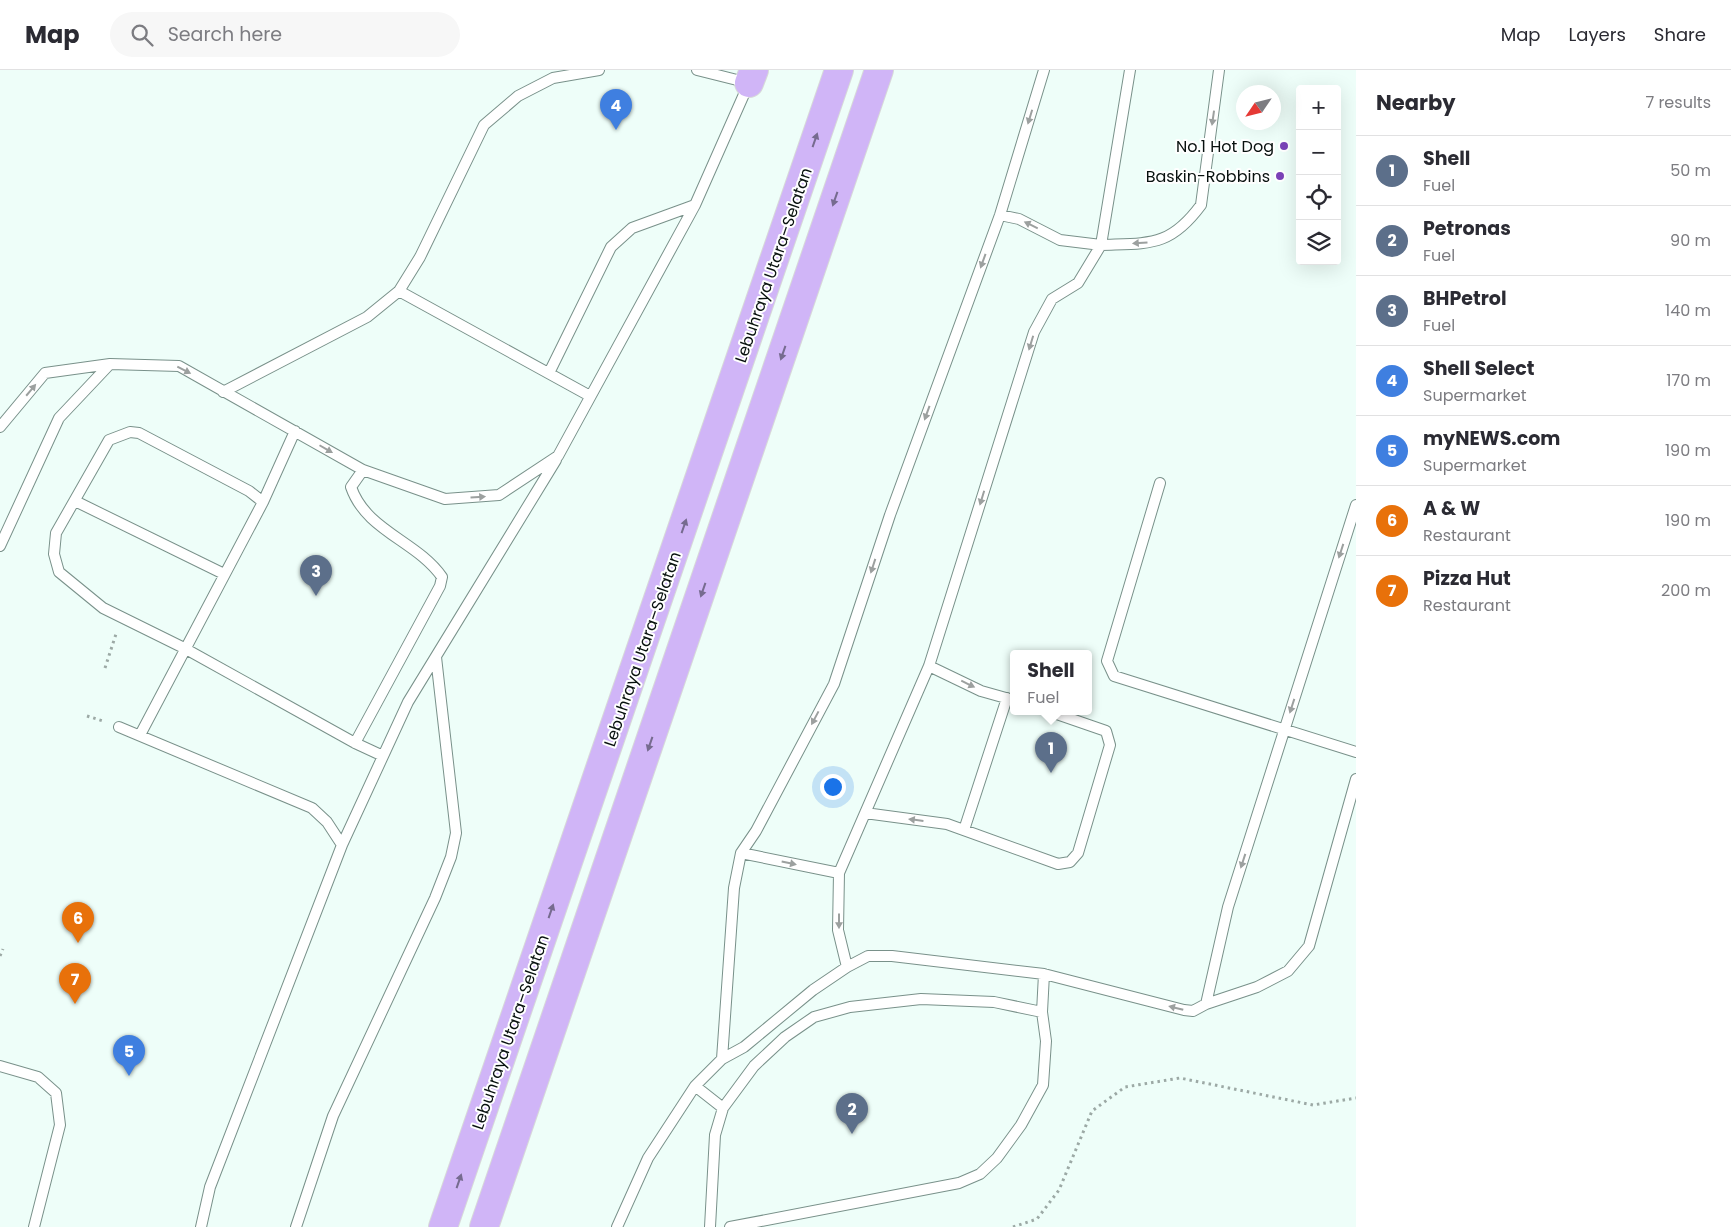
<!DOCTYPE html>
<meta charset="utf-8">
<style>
:root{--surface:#fff;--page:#f7f7f7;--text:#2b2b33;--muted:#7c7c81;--line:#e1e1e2;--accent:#7b42b8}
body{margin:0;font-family:Poppins,sans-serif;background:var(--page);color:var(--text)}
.controls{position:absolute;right:15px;top:15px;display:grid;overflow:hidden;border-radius:5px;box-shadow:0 5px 20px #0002}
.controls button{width:45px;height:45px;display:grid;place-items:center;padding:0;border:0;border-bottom:1px solid var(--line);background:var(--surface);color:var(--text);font:25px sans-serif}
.compass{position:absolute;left:1236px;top:15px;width:45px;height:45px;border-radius:50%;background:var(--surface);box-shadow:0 5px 20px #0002;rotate:235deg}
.you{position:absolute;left:832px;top:716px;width:18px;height:18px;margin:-12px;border:4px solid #fff;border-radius:50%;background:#1a73e8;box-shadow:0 0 0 8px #1a73e833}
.badge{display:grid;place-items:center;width:32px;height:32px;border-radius:50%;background:var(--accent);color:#fff;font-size:16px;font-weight:700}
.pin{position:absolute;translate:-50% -41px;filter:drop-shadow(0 1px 2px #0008)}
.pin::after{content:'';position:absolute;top:26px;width:18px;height:15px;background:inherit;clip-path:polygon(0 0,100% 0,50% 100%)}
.popup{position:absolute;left:1010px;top:580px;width:82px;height:65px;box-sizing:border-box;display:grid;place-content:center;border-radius:5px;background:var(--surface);filter:drop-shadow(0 1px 4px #0005);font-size:16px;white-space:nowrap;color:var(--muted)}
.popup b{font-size:19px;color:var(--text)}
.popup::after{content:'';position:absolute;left:50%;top:100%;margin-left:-10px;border:10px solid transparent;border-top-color:var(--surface)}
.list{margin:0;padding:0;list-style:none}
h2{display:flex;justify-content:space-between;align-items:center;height:65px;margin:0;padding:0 20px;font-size:21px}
h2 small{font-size:16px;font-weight:400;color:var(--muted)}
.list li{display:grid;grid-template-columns:32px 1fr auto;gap:15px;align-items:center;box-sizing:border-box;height:70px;padding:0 20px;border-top:1px solid var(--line)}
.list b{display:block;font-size:19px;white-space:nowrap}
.list p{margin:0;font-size:16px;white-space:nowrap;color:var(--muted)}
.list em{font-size:16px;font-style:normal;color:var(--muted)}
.icon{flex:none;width:28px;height:28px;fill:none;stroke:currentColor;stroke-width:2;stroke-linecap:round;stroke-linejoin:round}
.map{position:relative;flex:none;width:1356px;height:1157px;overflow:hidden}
header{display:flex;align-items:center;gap:30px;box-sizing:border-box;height:70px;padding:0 25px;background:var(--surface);border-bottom:1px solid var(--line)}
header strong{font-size:24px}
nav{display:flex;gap:28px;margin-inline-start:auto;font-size:18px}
.search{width:350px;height:45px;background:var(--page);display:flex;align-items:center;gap:12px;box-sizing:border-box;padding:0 18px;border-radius:28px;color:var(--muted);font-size:19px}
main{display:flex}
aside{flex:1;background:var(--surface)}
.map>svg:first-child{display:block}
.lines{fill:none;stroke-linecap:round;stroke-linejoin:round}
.service-casing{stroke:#79918a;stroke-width:12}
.motorway-casing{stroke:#d7d9d9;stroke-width:30}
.path{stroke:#9ca9a5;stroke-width:3;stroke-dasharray:2.5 4;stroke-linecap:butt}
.service{stroke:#fff;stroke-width:10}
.motorway{stroke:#d0b5f7;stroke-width:28}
.oneway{fill:#9ca09f}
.oneway2{fill:#766b8f}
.poi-dot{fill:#7b42b8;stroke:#fff;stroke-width:2}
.labels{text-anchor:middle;stroke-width:4;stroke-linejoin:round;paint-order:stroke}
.poi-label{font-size:16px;fill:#08110f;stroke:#fff;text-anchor:end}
.street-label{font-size:16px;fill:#08110f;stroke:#fff}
</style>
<header>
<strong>Map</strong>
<div class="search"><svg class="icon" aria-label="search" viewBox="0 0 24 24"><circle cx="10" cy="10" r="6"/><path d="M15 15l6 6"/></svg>Search here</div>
<nav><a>Map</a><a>Layers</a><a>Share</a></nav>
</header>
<main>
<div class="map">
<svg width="1356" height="1157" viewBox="0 0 1356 1157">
<rect width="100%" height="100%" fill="#eefef9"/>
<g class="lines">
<defs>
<path id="service" d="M1000,145L1019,149L1060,170L1101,175L1130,0
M399,221L590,326
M549,303L611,177L632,158L695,135
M223,322L367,247L399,221L420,187L484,55L518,26L553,8L599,0
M0,357L45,303L110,294L179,296L363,400L445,429L499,425L558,386L695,135L749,13L697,0
M1160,413L1107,591L1114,606L1356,682
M75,431L224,504
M263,432L249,421L139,363L130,362L109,370L56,463L54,484L59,502L103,538L184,578L355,673L383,686
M0,476L59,348L110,294
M929,596L981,621L1013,630
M119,657L312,738L327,752L342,775
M140,665L263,432L295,361
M355,673L440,516L442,507C417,471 366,461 351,417L363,400
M865,743L947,754L1058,794L1070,792L1078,783L1110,675L1106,661L1051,642
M964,760L1007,628
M741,783L839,803
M847,897L838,860L839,803L929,596L1034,262L1052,229L1078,213L1101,175C1150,173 1170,177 1201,135L1219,0
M1206,934L1257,917L1288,901L1309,876L1356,709
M722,989L734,818L741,783L756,761L834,614L890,445L1000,145L1044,0
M0,996L38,1007L56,1023L60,1055L34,1157
M695,1016L723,1038
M201,1157L210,1117L342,775L408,632L556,390
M296,1157L333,1046L435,828L451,787L456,763L436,587
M617,1157L648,1088L695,1016L722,989L744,977L813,920L847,897L868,886H892L1044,904L1184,940L1193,941L1206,934L1228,837L1356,435
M710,1157L715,1065L723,1038L754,996L785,967L814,947L850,937L921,929L994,932L1042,942
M730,1157L959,1113L980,1104L997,1088L1021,1055L1043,1015L1046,971L1042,942L1044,904"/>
<path id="motorway" d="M749,13L754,0
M443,1157L839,0
M484,1157L879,0"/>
</defs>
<!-- service casing -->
<use href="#service" class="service-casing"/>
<!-- motorway casing -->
<use href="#motorway" class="motorway-casing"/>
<!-- path -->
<path class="path" d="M105,598L116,564
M87,646L103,651
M0,886L3,879
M1013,1157L1037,1149L1059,1120L1092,1041L1125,1017L1180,1008L1313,1035L1356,1028"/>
<!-- service -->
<use href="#service" class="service"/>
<!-- motorway -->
<use href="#motorway" class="motorway"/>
</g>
<!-- one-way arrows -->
<defs><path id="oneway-solid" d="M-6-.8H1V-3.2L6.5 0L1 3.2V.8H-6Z" transform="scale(1.25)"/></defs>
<g class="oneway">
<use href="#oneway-solid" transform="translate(1030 47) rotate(107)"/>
<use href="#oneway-solid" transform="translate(1213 48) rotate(98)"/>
<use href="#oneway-solid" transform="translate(1031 155) rotate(-154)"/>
<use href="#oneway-solid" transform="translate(1140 173) rotate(176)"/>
<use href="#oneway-solid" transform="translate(983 191) rotate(110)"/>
<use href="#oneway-solid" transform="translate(1031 273) rotate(107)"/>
<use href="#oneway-solid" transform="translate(184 300) rotate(27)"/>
<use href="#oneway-solid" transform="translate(31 320) rotate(-50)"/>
<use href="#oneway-solid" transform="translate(927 343) rotate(110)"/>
<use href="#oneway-solid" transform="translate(326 379) rotate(30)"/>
<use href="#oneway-solid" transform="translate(478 427) rotate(-4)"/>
<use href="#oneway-solid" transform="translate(982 428) rotate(107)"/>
<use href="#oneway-solid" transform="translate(1341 481) rotate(108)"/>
<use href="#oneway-solid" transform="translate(873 496) rotate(108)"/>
<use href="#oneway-solid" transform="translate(968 614) rotate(26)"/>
<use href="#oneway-solid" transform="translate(1292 636) rotate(108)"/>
<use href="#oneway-solid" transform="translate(815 648) rotate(118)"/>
<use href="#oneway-solid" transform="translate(916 750) rotate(-173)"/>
<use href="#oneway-solid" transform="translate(1243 791) rotate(108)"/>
<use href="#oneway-solid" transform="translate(789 793) rotate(12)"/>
<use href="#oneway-solid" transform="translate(839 851) rotate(90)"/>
<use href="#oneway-solid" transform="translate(1176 938) rotate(-166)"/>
</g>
<g class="oneway2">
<use href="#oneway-solid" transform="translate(815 70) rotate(-71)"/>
<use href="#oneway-solid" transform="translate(835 129) rotate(109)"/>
<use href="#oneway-solid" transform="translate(783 283) rotate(109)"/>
<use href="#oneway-solid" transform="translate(684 456) rotate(-71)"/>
<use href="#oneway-solid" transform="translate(703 520) rotate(109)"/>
<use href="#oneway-solid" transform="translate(650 674) rotate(109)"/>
<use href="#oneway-solid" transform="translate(551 841) rotate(-71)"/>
<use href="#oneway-solid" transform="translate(459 1111) rotate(-71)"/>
</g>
<!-- markers -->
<g class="poi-dot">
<circle cx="1284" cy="76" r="5"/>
<circle cx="1280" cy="106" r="5"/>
</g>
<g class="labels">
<!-- poi labels -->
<g class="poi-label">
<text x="1274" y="82">No.1 Hot Dog</text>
<text x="1270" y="112">Baskin-Robbins</text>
</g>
<!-- street labels -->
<g class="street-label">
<text transform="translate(773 195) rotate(-71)" y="6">Lebuhraya Utara–Selatan</text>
<text transform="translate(642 579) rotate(-71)" y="6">Lebuhraya Utara–Selatan</text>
<text transform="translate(510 962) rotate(-71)" y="6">Lebuhraya Utara–Selatan</text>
</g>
</g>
</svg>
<div class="controls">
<button>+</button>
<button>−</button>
<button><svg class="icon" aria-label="locate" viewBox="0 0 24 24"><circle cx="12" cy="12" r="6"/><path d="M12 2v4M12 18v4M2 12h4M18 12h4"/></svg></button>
<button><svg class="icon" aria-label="layers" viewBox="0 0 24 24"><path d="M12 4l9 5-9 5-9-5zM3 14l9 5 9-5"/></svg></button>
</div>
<svg class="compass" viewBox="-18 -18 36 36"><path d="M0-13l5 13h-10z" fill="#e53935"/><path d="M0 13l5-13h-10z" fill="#7c7c81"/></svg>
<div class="you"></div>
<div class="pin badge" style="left:1051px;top:703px;background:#5c6f8a">1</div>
<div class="popup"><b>Shell</b>Fuel</div>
<div class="pin badge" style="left:852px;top:1064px;background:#5c6f8a">2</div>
<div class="pin badge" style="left:316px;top:526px;background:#5c6f8a">3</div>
<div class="pin badge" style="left:616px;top:60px;background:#3f7fe0">4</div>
<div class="pin badge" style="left:129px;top:1006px;background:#3f7fe0">5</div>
<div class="pin badge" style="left:78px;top:873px;background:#e8710a">6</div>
<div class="pin badge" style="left:75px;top:934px;background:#e8710a">7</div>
</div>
<aside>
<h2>Nearby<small>7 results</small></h2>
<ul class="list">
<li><span class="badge" style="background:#5c6f8a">1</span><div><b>Shell</b><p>Fuel</p></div><em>50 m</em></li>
<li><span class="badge" style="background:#5c6f8a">2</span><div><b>Petronas</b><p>Fuel</p></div><em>90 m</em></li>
<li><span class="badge" style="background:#5c6f8a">3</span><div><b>BHPetrol</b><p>Fuel</p></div><em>140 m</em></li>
<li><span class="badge" style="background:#3f7fe0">4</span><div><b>Shell Select</b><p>Supermarket</p></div><em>170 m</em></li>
<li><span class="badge" style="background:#3f7fe0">5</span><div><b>myNEWS.com</b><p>Supermarket</p></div><em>190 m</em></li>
<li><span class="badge" style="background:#e8710a">6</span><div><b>A &amp; W</b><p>Restaurant</p></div><em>190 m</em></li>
<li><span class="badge" style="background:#e8710a">7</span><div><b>Pizza Hut</b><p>Restaurant</p></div><em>200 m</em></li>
</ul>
</aside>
</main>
